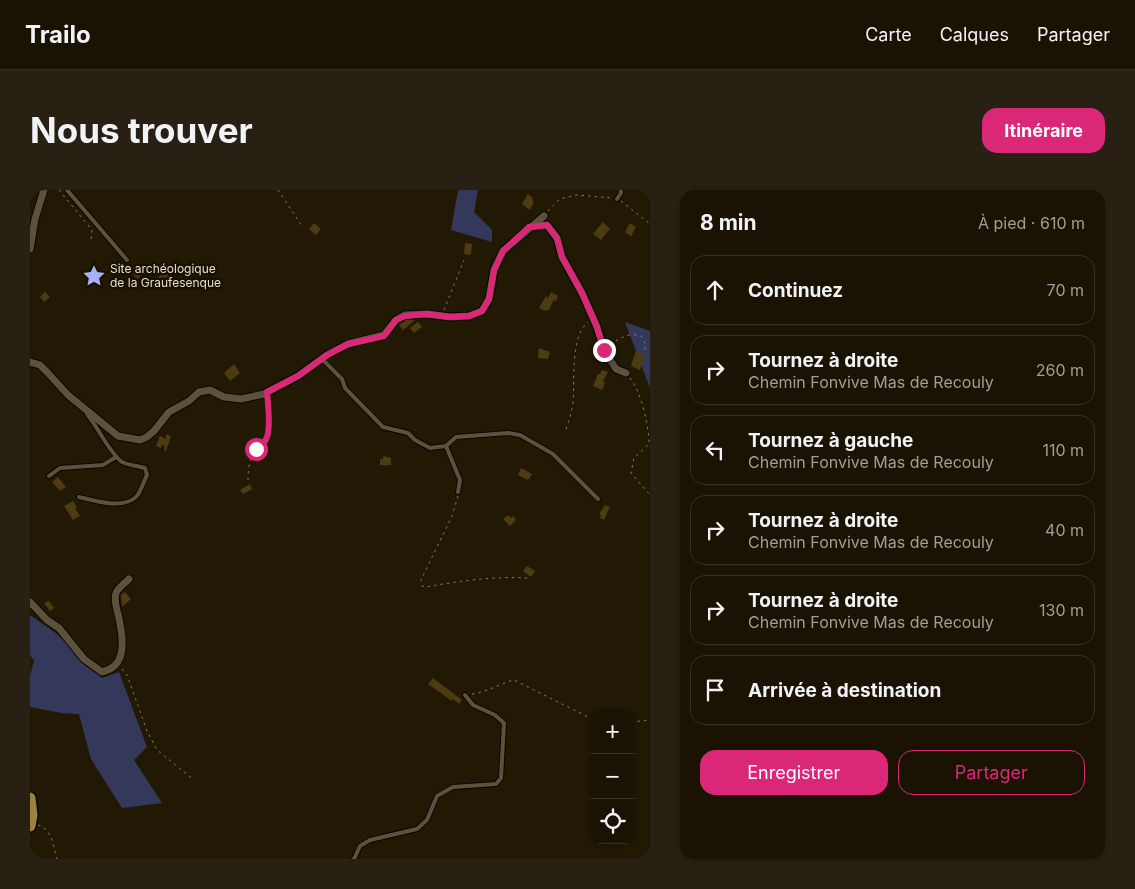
<!DOCTYPE html>
<html lang="fr">
<meta charset="utf-8">
<style>
:root{--surface:#1a1304;--page:#272013;--text:#f1f3f6;--muted:#9f9e9a;--line:#383226;--accent:#db2777}
body{margin:0;font-family:Inter,sans-serif;background:var(--page);color:var(--text)}
.controls{position:absolute;right:15px;bottom:15px;display:grid;overflow:hidden;border-radius:10px;box-shadow:0 1px 4px #0004}
.controls button{width:45px;height:45px;display:grid;place-items:center;padding:0;border:0;border-bottom:1px solid var(--line);background:var(--surface);color:var(--text);font:25px sans-serif}
.stop{position:absolute;width:15px;height:15px;margin:-11px;border:4px solid #db2777;border-radius:50%;background:#fff}
.stop.end{background:#db2777;border-color:#fff;box-shadow:0 1px 5px #0008}
.list{margin:0;padding:0;list-style:none}
h2{display:flex;justify-content:space-between;align-items:center;height:65px;margin:0;padding:0 20px;font-size:21px}
h2 small{font-size:16px;font-weight:400;color:var(--muted)}
.list li{display:grid;grid-template-columns:32px 1fr auto;gap:15px;align-items:center;box-sizing:border-box;height:70px;margin:0 10px 10px;padding:0 10px;border:1px solid var(--line);border-radius:15px}
.list b{display:block;font-size:19px;white-space:nowrap}
.list p{margin:0;font-size:16px;white-space:nowrap;color:var(--muted)}
.list em{font-size:16px;font-style:normal;color:var(--muted)}
.actions{display:flex;gap:10px;padding:15px 20px}
.actions a{flex:1;padding:11px 0;border:1px solid var(--accent);border-radius:15px;text-align:center;font-size:18px;color:var(--accent)}
.actions .main{background:var(--accent);color:#fff}
.icon{flex:none;width:28px;height:28px;fill:none;stroke:currentColor;stroke-width:2;stroke-linecap:round;stroke-linejoin:round}
.map{position:relative;flex:none;width:620px;height:669px;overflow:hidden;border-radius:15px}
header{display:flex;align-items:center;gap:30px;box-sizing:border-box;height:70px;padding:0 25px;background:var(--surface);border-bottom:1px solid var(--line)}
header strong{font-size:24px}
nav{display:flex;gap:28px;margin-inline-start:auto;font-size:18px}
.intro{display:flex;align-items:center;justify-content:space-between;box-sizing:border-box;height:120px;padding:0 30px}
h1{margin:0;font-size:35px}
.button{padding:12px 22px;border-radius:15px;background:var(--accent);color:#fff;font-size:18px;font-weight:700}
main{display:flex;gap:30px;padding:0 30px}
aside{flex:1;background:var(--surface);border-radius:15px;box-shadow:0 1px 4px #0004}
.map>svg:first-child{display:block}
.green{fill:#34395c}
.building{fill:#4d3c12}
.lines{fill:none;stroke-linecap:round;stroke-linejoin:round}
.lane-casing{stroke:#0b0500;stroke-width:6}
.street-casing{stroke:#0b0500;stroke-width:9}
.primary-casing{stroke:#0b0500;stroke-width:14}
.path{stroke:#817a69;stroke-width:1;stroke-dasharray:2.5 4;stroke-linecap:butt}
.lane{stroke:#5c523c;stroke-width:4}
.street{stroke:#5c523c;stroke-width:7}
.primary{stroke:#9a8141;stroke-width:11}
.route{stroke:#db2777;stroke-width:6}
.labels{text-anchor:middle;stroke-width:5;stroke-linejoin:round;paint-order:stroke}
.poi-label{font-size:12px;fill:#e3ded1;stroke:#191000;text-anchor:start}
</style>
<header>
<strong>Trailo</strong>
<nav><a>Carte</a><a>Calques</a><a>Partager</a></nav>
</header>
<div class="intro"><h1>Nous trouver</h1><a class="button">Itinéraire</a></div>
<main>
<div class="map">
<svg width="620" height="669" viewBox="0 0 620 669">
<rect width="100%" height="100%" fill="#221905"/>
<!-- green -->
<path class="green" d="M428,0H448L444,22L462,40V52L421,40Z
M595,132L620,141V198Z
M0,425L27,444L72,488L89,482L117,557L104,570L132,613L92,618L61,569L49,524L32,523L0,517V486L4,471L0,465Z"/>
<!-- building -->
<path class="building" d="M498,4L503,8L502,10L504,12L500,20L492,14Z
M573,32L580,39L571,50L563,44Z
M284,33L291,39L286,45L279,39Z
M600,33L606,37L601,46L595,42Z
M435,53L442,54L441,65L434,64Z
M109,74L116,81L107,89L101,82Z
M145,75L149,81L129,93L126,89L128,87Z
M15,102L20,107L14,112L10,107Z
M521,102L528,106L526,111L524,110L518,121L516,120V121L509,118L516,106L518,108Z
M376,130H385L373,140L369,135Z
M388,132L392,137L384,143L380,138Z
M509,158L520,162L518,169L508,168Z
M606,161L615,165L610,180L601,176Z
M204,174L210,183L200,191L194,183Z
M572,180L578,182L573,191L575,193L572,200L563,196L568,184H570Z
M136,244L141,246L136,261H134L135,256L132,255L131,258L126,256L130,246L136,249Z
M353,266L361,268V275H350V269H353Z
M491,278L502,284L498,290L488,285Z
M28,287L36,297L30,301L22,292Z
M220,294L222,299L213,304L210,300Z
M43,311L47,317L45,318L50,326L43,330L34,316Z
M575,315L580,317L574,330L570,328L571,325L569,324Z
M478,325L481,328L483,326L486,330L480,336L473,329Z
M497,376L505,381L501,387L493,381Z
M95,402L101,409L92,417L91,405Z
M19,411L24,418L20,421L14,413Z
M403,488L432,510L429,514L423,509L422,511L398,494Z"/>
<g class="lines">
<defs>
<path id="lane" d="M37,0L97,70
M587,9L591,3V0
M292,169L312,189L315,198L353,237L378,243L385,250L400,258L416,256L426,247L478,243L490,245L523,264L568,309
M416,256L430,290L428,302
M19,286L30,278L73,275L86,267
M49,307C65,311 94,320 107,306C111,301 114,291 117,285L115,278C107,276 98,275 92,272C81,265 67,236 57,224
M324,669L330,656L340,650L387,639L397,630L407,606L423,597L466,594L471,588L474,533L465,525L443,515L435,505"/>
<path id="street" d="M500,37L517,35L527,48L532,67L552,103L567,137L574,160L586,179L596,183
M0,59L5,29L14,0
M0,172L10,175L17,182L38,205L88,246L110,250L117,247L124,241L139,222L159,211L169,202L180,200L194,207L211,209L234,204L268,186L297,165L318,154L354,145L366,130L375,125L397,124L420,127L439,126L452,121L459,109L464,80L473,61L514,26
M0,412L17,430L29,438L54,469L72,482C95,477 94,454 90,434C89,424 83,413 86,403C88,398 95,393 99,389"/>
<path id="primary" d="M0,608L2,625L0,636"/>
</defs>
<!-- lane casing -->
<use href="#lane" class="lane-casing"/>
<!-- street casing -->
<use href="#street" class="street-casing"/>
<!-- primary casing -->
<use href="#primary" class="primary-casing"/>
<!-- path -->
<path class="path" d="M29,0L62,40L61,50
M248,0L272,36
M591,11L620,34
M518,21L530,9L546,5L583,8
M414,120L434,70
M580,154C592,148 598,142 611,146L615,153V163
M600,188C611,202 619,235 619,254L604,268L601,283L620,305
M536,239C539,230 542,222 543,212C545,191 540,146 558,132
M218,290C218,280 219,269 225,260C230,255 235,253 238,246C241,235 238,221 238,210
M428,306L422,326L391,390L392,396L396,397C428,391 465,386 498,388
M92,479L97,485L117,541L127,560L164,590
M442,504C457,502 469,494 484,490L564,530
M601,532L620,530
M8,635C23,640 23,656 27,669"/>
<!-- lane -->
<use href="#lane" class="lane"/>
<!-- street -->
<use href="#street" class="street"/>
<!-- primary -->
<use href="#primary" class="primary"/>
</g>
<g class="lines">
<!-- route -->
<path class="route" d="M226,259C231,255 235,253 237,247C241,237 238,214 237,202L268,186L297,165L318,154L354,146L366,130L375,126L397,124L420,127L439,126L452,121L459,109L464,80L473,61L499,37L517,35L527,48L532,67L552,103L567,137L574,160"/>
</g>
<!-- icons -->
<defs>
<symbol id="sight-bare" viewBox="-9 -9 18 18"><path d="M0-6L1.8-2.2L6-1.7L2.9 1.2L3.7 5.4L0 3.3L-3.7 5.4L-2.9 1.2L-6-1.7L-1.8-2.2Z" fill="#a5b1fc" stroke="#191000" stroke-width="2.5" paint-order="stroke"/></symbol>
</defs>
<g fill-rule="evenodd">
<use href="#sight-bare" x="48" y="70" width="32" height="32"/>
</g>
<g class="labels">
<!-- poi labels -->
<g class="poi-label">
<text x="80" y="83">Site archéologique<tspan x="80" dy="14">de la Graufesenque</tspan></text>
</g>
</g>
</svg>
<div class="controls">
<button>+</button>
<button>−</button>
<button><svg class="icon" aria-label="locate" viewBox="0 0 24 24"><circle cx="12" cy="12" r="6"/><path d="M12 2v4M12 18v4M2 12h4M18 12h4"/></svg></button>
</div>
<div class="stop" style="left:226px;top:259px"></div>
<div class="stop end" style="left:574px;top:160px"></div>
</div>
<aside>
<h2>8 min<small>À pied · 610 m</small></h2>
<ul class="list">
<li><svg class="icon" aria-label="ahead" viewBox="0 0 24 24"><path d="M12 20V5M6 11l6-6 6 6"/></svg><div><b>Continuez</b></div><em>70 m</em></li>
<li><svg class="icon" aria-label="right" viewBox="0 0 24 24"><path d="M7 20v-9h11M14 6l5 5-5 5"/></svg><div><b>Tournez à droite</b><p>Chemin Fonvive Mas de Recouly</p></div><em>260 m</em></li>
<li><svg class="icon" aria-label="left" viewBox="0 0 24 24"><path d="M17 20v-9H6M10 6l-5 5 5 5"/></svg><div><b>Tournez à gauche</b><p>Chemin Fonvive Mas de Recouly</p></div><em>110 m</em></li>
<li><svg class="icon" aria-label="right" viewBox="0 0 24 24"><path d="M7 20v-9h11M14 6l5 5-5 5"/></svg><div><b>Tournez à droite</b><p>Chemin Fonvive Mas de Recouly</p></div><em>40 m</em></li>
<li><svg class="icon" aria-label="right" viewBox="0 0 24 24"><path d="M7 20v-9h11M14 6l5 5-5 5"/></svg><div><b>Tournez à droite</b><p>Chemin Fonvive Mas de Recouly</p></div><em>130 m</em></li>
<li><svg class="icon" aria-label="arrive" viewBox="0 0 24 24"><path d="M6 21V4h12l-3 4 3 4H6"/></svg><div><b>Arrivée à destination</b></div></li>
</ul>
<div class="actions"><a class="main">Enregistrer</a><a>Partager</a></div>
</aside>
</main>
